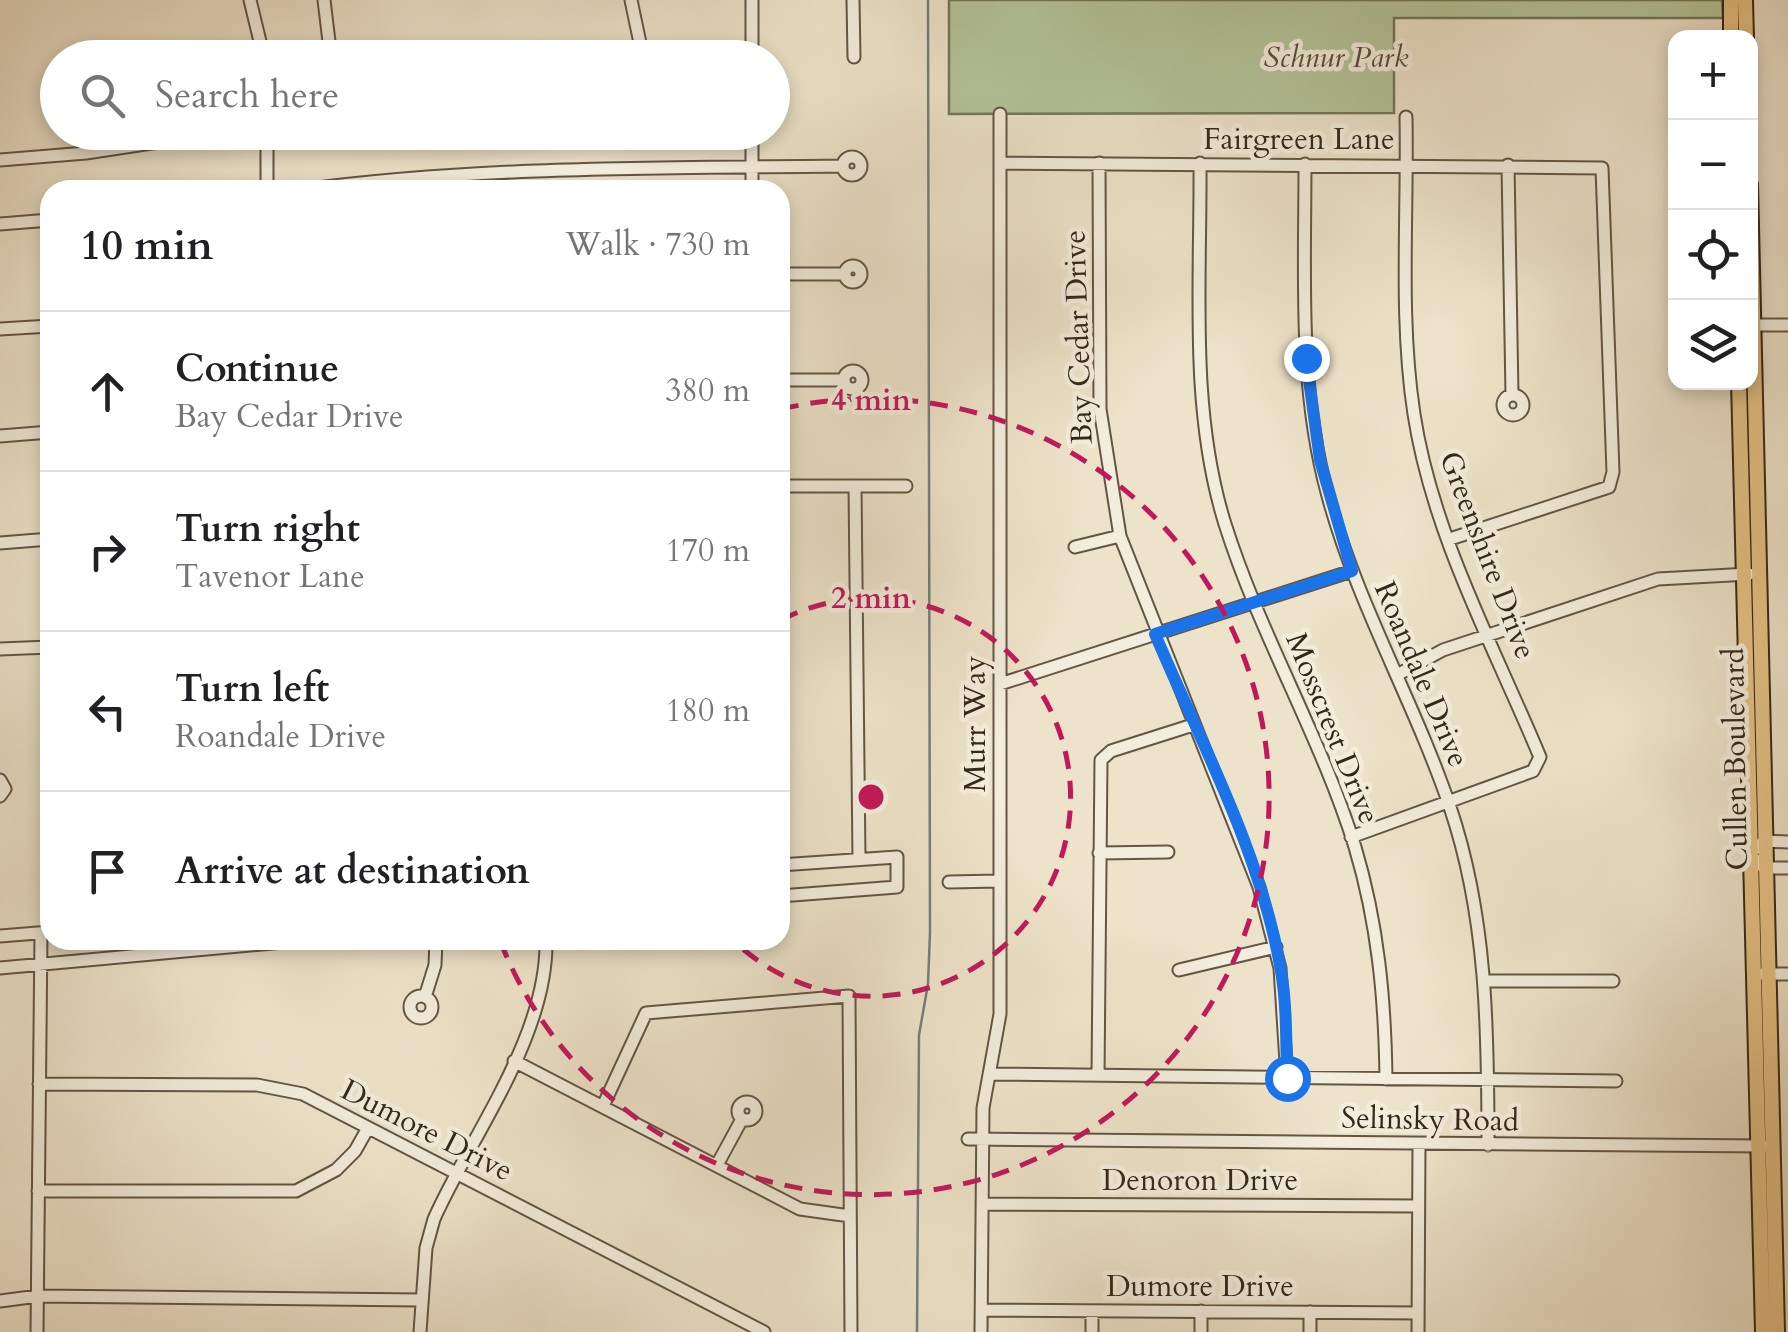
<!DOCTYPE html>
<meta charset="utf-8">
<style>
:root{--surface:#fff;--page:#f6f6f6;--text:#202124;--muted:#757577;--line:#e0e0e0}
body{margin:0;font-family:Cardo,serif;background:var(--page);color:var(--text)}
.controls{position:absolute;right:30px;top:30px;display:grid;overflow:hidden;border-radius:20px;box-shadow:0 5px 15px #0003}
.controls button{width:90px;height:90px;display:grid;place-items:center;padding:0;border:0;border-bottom:2px solid var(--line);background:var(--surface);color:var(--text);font:50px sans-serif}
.stop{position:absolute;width:30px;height:30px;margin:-22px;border:8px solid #1a73e8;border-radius:50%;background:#fff}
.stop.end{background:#1a73e8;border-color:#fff;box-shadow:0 2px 10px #0008}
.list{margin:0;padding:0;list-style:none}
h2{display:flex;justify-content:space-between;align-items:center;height:130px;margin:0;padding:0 40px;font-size:42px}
h2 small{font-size:32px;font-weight:400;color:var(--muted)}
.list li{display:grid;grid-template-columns:65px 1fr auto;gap:30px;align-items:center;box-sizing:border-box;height:160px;padding:0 40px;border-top:2px solid var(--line)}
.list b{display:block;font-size:38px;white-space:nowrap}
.list p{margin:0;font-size:32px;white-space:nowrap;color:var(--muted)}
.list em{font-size:32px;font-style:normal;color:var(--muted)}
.icon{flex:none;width:55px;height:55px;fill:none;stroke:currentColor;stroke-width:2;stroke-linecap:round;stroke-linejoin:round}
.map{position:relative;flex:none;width:1788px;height:1332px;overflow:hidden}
.search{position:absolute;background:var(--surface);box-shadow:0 5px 15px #0003;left:40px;top:40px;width:750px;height:110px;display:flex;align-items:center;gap:25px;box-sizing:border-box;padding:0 35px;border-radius:55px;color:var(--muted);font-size:38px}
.panel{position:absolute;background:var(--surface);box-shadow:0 5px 15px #0003;left:40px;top:180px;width:750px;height:770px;border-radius:30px}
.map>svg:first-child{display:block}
.green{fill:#b4c49a;stroke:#747658;stroke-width:2.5}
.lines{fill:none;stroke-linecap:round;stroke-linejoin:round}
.stream{stroke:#73807c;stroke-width:2.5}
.minor-casing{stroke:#635644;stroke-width:15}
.major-casing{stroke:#352717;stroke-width:18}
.minor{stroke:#f3eddd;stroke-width:11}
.major{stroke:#e6c285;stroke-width:14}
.route{stroke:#1a73e8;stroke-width:12}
.ring{fill:none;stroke:#c2185b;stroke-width:5;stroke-dasharray:18 12}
.labels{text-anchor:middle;stroke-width:9;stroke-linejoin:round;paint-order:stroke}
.park-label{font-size:30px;font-style:italic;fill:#554e38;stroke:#f3eddd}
.street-label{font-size:30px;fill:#352717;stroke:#f3eddd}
.centre{fill:#c2185b;stroke:#f3eddd;stroke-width:5}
.ring-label{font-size:30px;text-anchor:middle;font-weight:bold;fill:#c2185b;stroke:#f3eddd;stroke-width:9;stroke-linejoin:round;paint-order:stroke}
</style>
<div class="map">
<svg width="1788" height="1332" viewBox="0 0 1788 1332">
<rect width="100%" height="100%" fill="#ede3ca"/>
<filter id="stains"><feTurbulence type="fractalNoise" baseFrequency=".002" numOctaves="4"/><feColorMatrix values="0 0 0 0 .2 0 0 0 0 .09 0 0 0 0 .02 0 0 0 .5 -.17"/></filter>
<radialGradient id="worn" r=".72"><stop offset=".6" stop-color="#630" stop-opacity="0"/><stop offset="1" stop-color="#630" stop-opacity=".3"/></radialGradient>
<!-- green -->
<path class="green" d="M949,0H1722L1723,18H1394V113L949,114Z"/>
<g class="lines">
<!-- stream -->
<path class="stream" d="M917,1332L919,1035L928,984L930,932L928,0"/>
<defs>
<path id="minor" d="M250,0L264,58
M324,0L331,58
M631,0L640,43L635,58
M752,0V58
M853,0L854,57
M267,132V190
M843 166a9 9 0 1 1 18 0a9 9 0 1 1-18 0Z
M0,160L86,153L224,132
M1000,163L1602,168L1613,472L1609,487L1450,539
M1099,163L1100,409L1120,536L1259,887L1280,968L1287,1078
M1200,163C1201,282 1189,409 1225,524C1260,635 1321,737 1355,847C1378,924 1385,999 1386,1079
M1305,164C1305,275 1298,388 1328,496C1357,604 1414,701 1450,807C1487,916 1488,1031 1488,1145
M1508,165L1512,395
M302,190C482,166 661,168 842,166
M752,190V132
M0,224L50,220
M845 274a8 8 0 1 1 16 0a8 8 0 1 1-16 0Z
M780,274H845
M1750,325H1788
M0,329L50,326
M844 380a9 9 0 1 1 18 0a9 9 0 1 1-18 0Z
M780,380H843
M1503 405a10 10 0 1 1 20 0a10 10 0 1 1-20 0Z
M0,436L50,432
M780,486H906
M855,486L859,859
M0,543L50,539
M1075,547L1120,536
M0,649L50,647
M1397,675L1443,650L1658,579L1749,574
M1000,684L1352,571
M0,780L5,789L0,796
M1351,837L1533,771L1540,757C1494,647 1432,533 1414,414C1399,317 1408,215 1406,117
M1788,842L1764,841L1750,854L1764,868H1788
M1099,853L1168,852
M780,865L897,857V887L780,896
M949,882L999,881
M0,936L50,932
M0,968L306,940
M1179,970L1276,947
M1762,974H1788
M1485,981H1613
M410 1007a11 11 0 1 1 22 0a11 11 0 1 1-22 0Z
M425,997L435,965L436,940
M514,1061L800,1209L850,1216
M989,1074L1616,1081
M1098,1075L1101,760L1111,751L1193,725
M39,1084L257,1085L303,1094L764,1332
M738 1111a9 9 0 1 1 18 0a9 9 0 1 1-18 0Z
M603,1106L646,1013L849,996L851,1332
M968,1139L1764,1146
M717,1165L742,1119
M38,1191H296L336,1170L355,1151L368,1128
M982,1204L1418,1206
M0,1301L38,1296L420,1300
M982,1310L1418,1313
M1092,1311V1332
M37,1332L41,933
M420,1332L426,1248L434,1219C472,1134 548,1036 546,940
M981,1332L983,1108L1000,1014V114
M1201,1332V1311
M1310,1332V1312
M1418,1332L1419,1144"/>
<path id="major" d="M1731,0V38
M1745,0L1746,38
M1750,184L1777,1332
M1739,382L1763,1332"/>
</defs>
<!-- minor casing -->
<use href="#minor" class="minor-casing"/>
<!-- major casing -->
<use href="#major" class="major-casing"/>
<!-- minor -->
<use href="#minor" class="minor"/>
<!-- major -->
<use href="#major" class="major"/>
</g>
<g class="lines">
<!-- route -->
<path class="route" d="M1287,1078C1286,1042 1287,1006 1281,971C1261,853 1201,743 1155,634L1352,571L1320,460L1306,358"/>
</g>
<!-- distance rings -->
<g class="ring">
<path d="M781 620A199 199 0 1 1 733 940"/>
<path d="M781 409A398 398 0 1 1 501 943"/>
</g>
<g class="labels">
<!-- park labels -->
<g class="park-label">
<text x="1336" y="67">Schnur Park</text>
</g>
<!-- street labels -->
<g class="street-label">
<text x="1299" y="149">Fairgreen Lane</text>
<text transform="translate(1078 337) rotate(-92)" y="10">Bay Cedar Drive</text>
<text transform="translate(1488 555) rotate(69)" y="10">Greenshire Drive</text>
<text transform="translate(1422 674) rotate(67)" y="10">Roandale Drive</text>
<text transform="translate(975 724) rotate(-90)" y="10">Murr Way</text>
<text transform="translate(1333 728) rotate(68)" y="10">Mosscrest Drive</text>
<text transform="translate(1735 759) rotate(-91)" y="10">Cullen Boulevard</text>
<text transform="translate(1430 1119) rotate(1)" y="10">Selinsky Road</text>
<text transform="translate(427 1130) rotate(27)" y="10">Dumore Drive</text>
<text x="1200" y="1190">Denoron Drive</text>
<text x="1200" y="1296">Dumore Drive</text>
</g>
</g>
<circle cx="871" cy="797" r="15" class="centre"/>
<g class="ring-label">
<text x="871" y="410">4 min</text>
<text x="871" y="608">2 min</text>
</g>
<rect width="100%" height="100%" filter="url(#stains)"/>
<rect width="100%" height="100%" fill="url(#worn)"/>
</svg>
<div class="controls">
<button>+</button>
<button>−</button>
<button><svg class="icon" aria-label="locate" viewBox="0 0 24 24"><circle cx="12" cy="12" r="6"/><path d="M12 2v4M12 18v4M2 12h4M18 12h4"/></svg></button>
<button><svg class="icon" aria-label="layers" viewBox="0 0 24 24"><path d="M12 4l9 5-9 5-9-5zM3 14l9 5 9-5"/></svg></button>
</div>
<div class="stop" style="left:1287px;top:1078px"></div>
<div class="stop end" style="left:1306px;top:358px"></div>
<div class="search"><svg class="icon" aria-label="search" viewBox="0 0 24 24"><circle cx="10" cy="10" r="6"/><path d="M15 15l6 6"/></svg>Search here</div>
<section class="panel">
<h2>10 min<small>Walk · 730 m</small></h2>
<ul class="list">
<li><svg class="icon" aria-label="ahead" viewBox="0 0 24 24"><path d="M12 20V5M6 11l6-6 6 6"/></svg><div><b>Continue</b><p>Bay Cedar Drive</p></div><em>380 m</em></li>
<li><svg class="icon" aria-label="right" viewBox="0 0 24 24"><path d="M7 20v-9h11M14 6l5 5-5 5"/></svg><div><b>Turn right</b><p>Tavenor Lane</p></div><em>170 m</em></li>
<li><svg class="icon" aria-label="left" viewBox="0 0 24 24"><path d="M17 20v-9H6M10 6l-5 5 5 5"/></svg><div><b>Turn left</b><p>Roandale Drive</p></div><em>180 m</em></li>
<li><svg class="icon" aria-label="arrive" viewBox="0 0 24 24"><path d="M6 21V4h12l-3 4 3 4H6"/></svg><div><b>Arrive at destination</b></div></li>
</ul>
</section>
</div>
